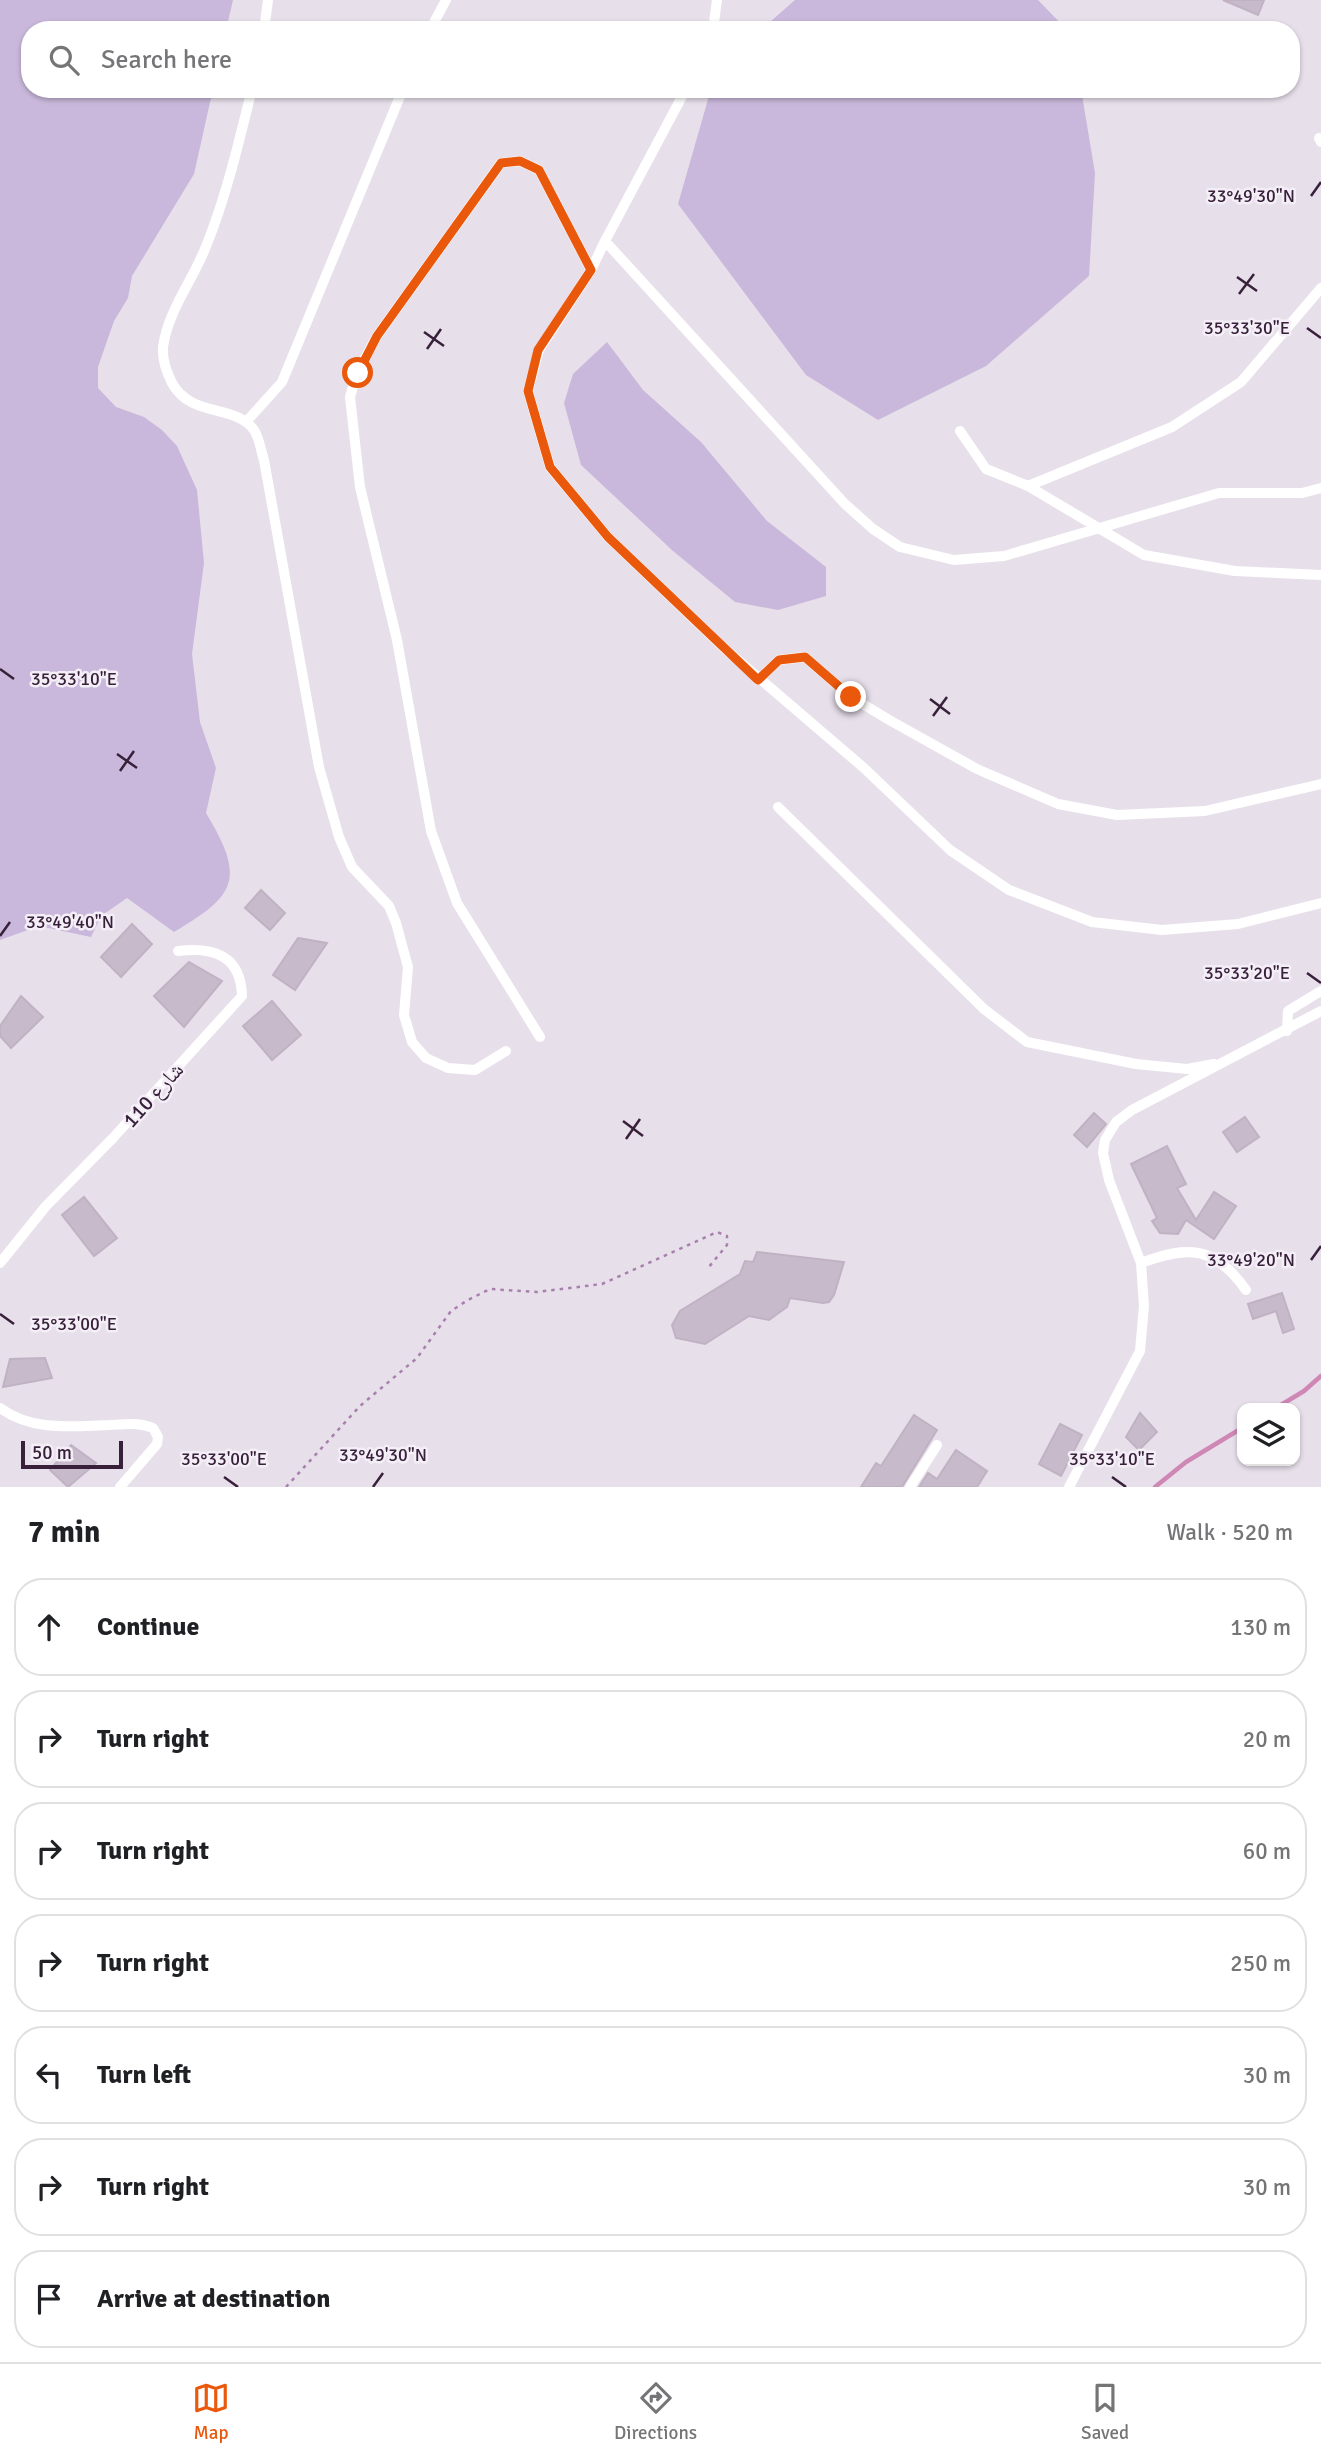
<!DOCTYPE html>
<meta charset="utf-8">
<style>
:root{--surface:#fff;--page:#f6f6f6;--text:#202124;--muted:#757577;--line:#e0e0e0;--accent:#ea580c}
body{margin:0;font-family:Signika,"Noto Naskh Arabic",sans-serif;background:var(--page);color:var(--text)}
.controls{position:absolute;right:21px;bottom:21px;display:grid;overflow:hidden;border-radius:14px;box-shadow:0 2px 5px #0004}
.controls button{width:63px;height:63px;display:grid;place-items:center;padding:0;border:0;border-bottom:2px solid var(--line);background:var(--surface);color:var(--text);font:35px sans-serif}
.scale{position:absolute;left:21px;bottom:18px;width:102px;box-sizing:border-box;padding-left:7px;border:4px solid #38203a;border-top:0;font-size:19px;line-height:24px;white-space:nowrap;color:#38203a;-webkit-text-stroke:5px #f4eff7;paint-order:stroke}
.stop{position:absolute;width:21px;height:21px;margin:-16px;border:5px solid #ea580c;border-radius:50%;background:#fff}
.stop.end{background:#ea580c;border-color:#fff;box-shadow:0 2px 7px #0008}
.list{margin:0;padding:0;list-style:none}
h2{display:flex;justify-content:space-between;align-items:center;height:91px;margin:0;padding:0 28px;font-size:30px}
h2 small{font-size:23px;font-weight:400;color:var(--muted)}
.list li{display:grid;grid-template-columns:46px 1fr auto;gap:21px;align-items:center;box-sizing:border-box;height:98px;margin:0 14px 14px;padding:0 14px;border:2px solid var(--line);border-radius:28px}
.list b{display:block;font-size:26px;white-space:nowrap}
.list em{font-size:23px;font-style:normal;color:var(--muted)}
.icon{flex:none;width:38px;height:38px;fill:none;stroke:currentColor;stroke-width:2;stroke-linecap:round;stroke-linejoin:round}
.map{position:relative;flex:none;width:1321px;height:1487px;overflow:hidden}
.search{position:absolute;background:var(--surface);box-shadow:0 2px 5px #0004;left:21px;right:21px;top:21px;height:77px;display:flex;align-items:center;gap:18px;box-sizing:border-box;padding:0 24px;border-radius:28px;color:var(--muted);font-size:26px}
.sheet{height:875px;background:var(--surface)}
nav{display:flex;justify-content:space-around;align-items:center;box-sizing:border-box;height:98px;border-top:2px solid var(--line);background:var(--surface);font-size:19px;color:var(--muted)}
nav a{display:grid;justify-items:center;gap:4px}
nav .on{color:var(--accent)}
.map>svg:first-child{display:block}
.green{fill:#c9b8db}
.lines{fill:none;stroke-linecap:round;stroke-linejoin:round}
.stream{stroke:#cf87b5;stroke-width:4.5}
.building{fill:#c7bbcb;stroke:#c0b2c3;stroke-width:2}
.path{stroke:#a880ad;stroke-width:2.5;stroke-dasharray:3.5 5;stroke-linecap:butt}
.minor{stroke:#fff;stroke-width:10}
.route{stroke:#ea580c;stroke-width:9}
.ticks{fill:none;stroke:#38203a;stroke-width:2.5}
.labels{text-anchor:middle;stroke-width:5;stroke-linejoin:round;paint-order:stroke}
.street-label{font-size:21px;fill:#38203a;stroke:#f4eff7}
.ticks-label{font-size:18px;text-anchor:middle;fill:#38203a;stroke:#f4eff7;stroke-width:5;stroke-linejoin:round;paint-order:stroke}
</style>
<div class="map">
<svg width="1321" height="1487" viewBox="0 0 1321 1487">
<rect width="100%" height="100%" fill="#e7dfea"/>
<!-- green -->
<path class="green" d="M0,0H233L226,30H30V89H213L194,174L132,276L128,298L114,321L98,367V388L116,407L144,417L162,430L177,446L197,490L204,563L192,654L200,722L216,768L206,813C246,879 236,895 174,932L127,898L101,916L91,937L39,926L0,940Z
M795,0H1038L1067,30H761Z
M711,89H1081L1095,173L1089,276L986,366L878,420L806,375L678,204Z
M607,342L643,390L701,442L767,521L826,567V596L778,610L735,602L673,551L581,465L564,403L573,374Z"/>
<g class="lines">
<!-- stream -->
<path class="stream" d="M1276,1408L1304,1391L1321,1376
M1155,1487L1186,1462L1242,1428"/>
</g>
<!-- building -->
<path class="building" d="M1223,0H1264L1258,15Z
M261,890L285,913L270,930L245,908Z
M132,924L152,944L121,977L101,957Z
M298,938L327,943L295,990L273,975Z
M189,962L222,981L184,1027L154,996Z
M21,996L43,1017L11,1048L0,1036V1026Z
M272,1001L301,1035L272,1060L243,1026Z
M1094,1113L1106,1124L1087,1147L1074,1135Z
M1245,1117L1259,1137L1237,1152L1223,1132Z
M1167,1146L1186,1184L1177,1188L1196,1220L1214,1192L1236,1206L1214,1239L1186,1220L1178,1234L1160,1233L1152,1221L1157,1218L1131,1164Z
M84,1197L117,1238L94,1256L62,1215Z
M757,1252L844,1262L834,1295L829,1302L823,1303L790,1298L787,1307L769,1320L749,1316L705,1344L676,1338L672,1325L680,1311L740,1274L745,1261L753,1262Z
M1282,1293L1294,1329L1283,1333L1276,1311L1253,1319L1248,1304Z
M45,1358L52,1378L3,1387L10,1359Z
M1140,1413L1157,1432L1139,1450L1126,1437Z
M914,1415L937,1430L902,1487H861L876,1463L881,1466Z
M1060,1424L1082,1435L1061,1476L1039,1464Z
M71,1445L96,1463L68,1487L50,1470Z
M956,1450L987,1471L977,1487H919L928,1473L937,1479Z"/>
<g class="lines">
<!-- path -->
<path class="path" d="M286,1487L360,1406L417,1358L451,1311L468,1300L490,1289L537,1292L602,1284L717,1232L727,1236V1245L708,1268"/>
<!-- minor -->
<path class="minor" d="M264,30L268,0
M430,30L446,0
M713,30L717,0
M252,89C239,141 227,194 207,244C194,279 168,310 163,347C162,359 167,373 172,383C191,418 236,404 254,430C259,437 261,451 264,460L319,767L339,837L352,867L389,906L396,923L408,967L404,1015L412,1042L426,1058L448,1068L475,1070L506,1051
M686,89L605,241L845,504L873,529L900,547L954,560L1004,556L1219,493H1302L1321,488
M1319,138L1321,142
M605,241L591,270L539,350L528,391L550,467L608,537L724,648L864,768L950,850L1009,890L1092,922L1162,930L1238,924L1321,903
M1321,288L1241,382L1172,427L1028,486L1144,555L1235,571L1321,575
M246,422L282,382L403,89
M960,431L986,469L1028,486
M758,680L779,660L805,657L851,697L891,721L977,769L1058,804L1117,815L1205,811L1321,784
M778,807L984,1009L1027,1042L1136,1064L1187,1069L1214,1064
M1287,1031L1288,1011L1321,991
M540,1037L457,903L431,831L397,640L360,487L350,397L357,373L377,336L501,163L520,161L539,170L591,270
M0,1263L46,1206L113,1138L242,996C241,955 213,947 178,951
M1141,1263C1188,1245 1215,1246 1246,1290
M0,1408C33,1432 72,1426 110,1425C125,1424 139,1422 153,1428L158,1437L157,1444L120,1487
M910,1487L937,1445
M1069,1487L1140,1351L1144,1306L1141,1263L1109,1180L1103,1153L1105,1140L1116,1122L1132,1110L1321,1011"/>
</g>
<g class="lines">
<!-- route -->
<path class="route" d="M358,373L377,336L501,163L520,161L539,170L591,270L538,350L528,391L550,467L608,537L758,680L779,660L805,657L851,697"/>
</g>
<!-- ticks -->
<path class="ticks" d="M1311,196L1321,182M1237,277L1257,291M1239,294L1254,274M1307,328L1321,338M424,332L444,346M427,349L441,329M0,669L14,679M930,699L950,714M933,716L947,697M117,754L137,768M120,771L134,751M0,936L10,922M1307,973L1321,983M623,1121L643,1136M626,1139L640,1119M1311,1260L1321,1246M0,1314L14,1324M224,1477L238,1487M1112,1477L1126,1487M373,1487L383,1473"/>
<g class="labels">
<!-- street labels -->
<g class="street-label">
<text transform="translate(153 1095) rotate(-48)" y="7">شارع 110</text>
</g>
</g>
<g class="ticks-label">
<text x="1251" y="202">33°49'30"N</text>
<text x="1247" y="334">35°33'30"E</text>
<text x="74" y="685">35°33'10"E</text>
<text x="70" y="928">33°49'40"N</text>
<text x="1247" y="979">35°33'20"E</text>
<text x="1251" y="1266">33°49'20"N</text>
<text x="74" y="1330">35°33'00"E</text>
<text x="383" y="1461">33°49'30"N</text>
<text x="224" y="1465">35°33'00"E</text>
<text x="1112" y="1465">35°33'10"E</text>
</g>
</svg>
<div class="controls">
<button><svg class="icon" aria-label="layers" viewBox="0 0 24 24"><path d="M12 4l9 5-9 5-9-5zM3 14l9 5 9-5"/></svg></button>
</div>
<div class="scale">50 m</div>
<div class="stop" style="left:358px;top:373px"></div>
<div class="stop end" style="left:851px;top:697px"></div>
<div class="search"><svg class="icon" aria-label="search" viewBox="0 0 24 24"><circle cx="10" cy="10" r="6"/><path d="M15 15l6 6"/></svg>Search here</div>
</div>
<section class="sheet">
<h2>7 min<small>Walk · 520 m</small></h2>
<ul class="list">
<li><svg class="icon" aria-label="ahead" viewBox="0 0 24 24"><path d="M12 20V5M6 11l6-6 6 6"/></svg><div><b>Continue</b></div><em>130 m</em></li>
<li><svg class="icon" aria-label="right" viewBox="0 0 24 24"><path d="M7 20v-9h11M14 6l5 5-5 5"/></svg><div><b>Turn right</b></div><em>20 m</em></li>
<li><svg class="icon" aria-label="right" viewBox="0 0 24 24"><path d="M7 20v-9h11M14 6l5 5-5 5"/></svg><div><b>Turn right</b></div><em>60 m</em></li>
<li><svg class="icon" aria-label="right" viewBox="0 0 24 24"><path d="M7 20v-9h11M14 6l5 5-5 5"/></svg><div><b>Turn right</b></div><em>250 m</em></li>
<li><svg class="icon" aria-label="left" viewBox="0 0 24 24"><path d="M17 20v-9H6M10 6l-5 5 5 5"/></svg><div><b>Turn left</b></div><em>30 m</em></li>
<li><svg class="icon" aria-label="right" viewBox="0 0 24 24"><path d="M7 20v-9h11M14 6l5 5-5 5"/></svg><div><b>Turn right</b></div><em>30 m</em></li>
<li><svg class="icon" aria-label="arrive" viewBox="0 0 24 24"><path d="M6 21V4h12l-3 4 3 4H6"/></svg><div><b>Arrive at destination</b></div></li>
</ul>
</section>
<nav>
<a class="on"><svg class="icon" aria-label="map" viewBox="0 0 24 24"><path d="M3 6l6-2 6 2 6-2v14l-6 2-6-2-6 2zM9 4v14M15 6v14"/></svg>Map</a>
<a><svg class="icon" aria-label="directions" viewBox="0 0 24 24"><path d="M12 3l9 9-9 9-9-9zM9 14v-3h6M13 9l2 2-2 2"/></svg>Directions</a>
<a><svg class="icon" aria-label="saved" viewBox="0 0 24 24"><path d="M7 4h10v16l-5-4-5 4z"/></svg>Saved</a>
</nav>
